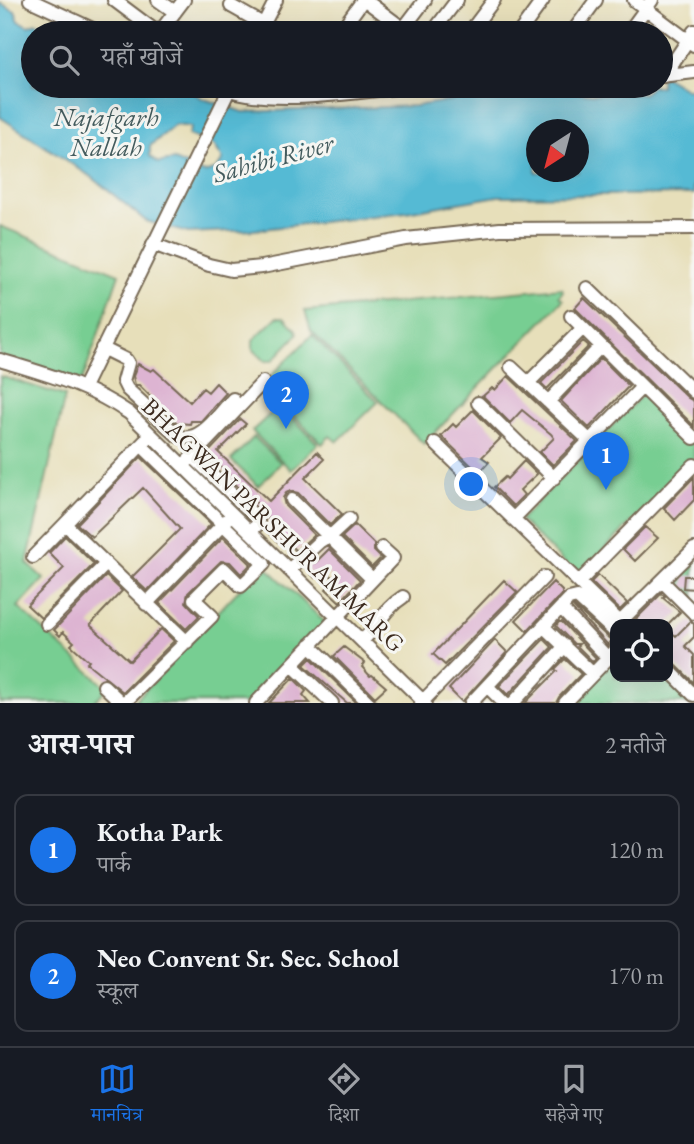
<!DOCTYPE html>
<html lang="hi">
<meta charset="utf-8">
<style>
:root{--surface:#171b24;--page:#20242c;--text:#f1f3f6;--muted:#9ea1a6;--line:#363941;--accent:#1a73e8}
body{margin:0;font-family:"EB Garamond","Noto Serif Devanagari",serif;background:var(--page);color:var(--text)}
.controls{position:absolute;right:21px;bottom:21px;display:grid;overflow:hidden;border-radius:14px;box-shadow:0 7px 28px #0002}
.controls button{width:63px;height:63px;display:grid;place-items:center;padding:0;border:0;border-bottom:2px solid var(--line);background:var(--surface);color:var(--text);font:35px sans-serif}
.compass{position:absolute;left:526px;top:119px;width:63px;height:63px;border-radius:50%;background:var(--surface);box-shadow:0 7px 28px #0002;rotate:216deg}
.you{position:absolute;left:472px;top:485px;width:24px;height:24px;margin:-18px;border:5px solid #fff;border-radius:50%;background:#1a73e8;box-shadow:0 0 0 10px #1a73e833}
.badge{display:grid;place-items:center;width:46px;height:46px;border-radius:50%;background:var(--accent);color:#fff;font-size:23px;font-weight:700}
.pin{position:absolute;translate:-50% -58px;filter:drop-shadow(0 2px 4px #0008)}
.pin::after{content:'';position:absolute;top:37px;width:24px;height:21px;background:inherit;clip-path:polygon(0 0,100% 0,50% 100%)}
.list{margin:0;padding:0;list-style:none}
h2{display:flex;justify-content:space-between;align-items:center;height:91px;margin:0;padding:0 28px;font-size:30px}
h2 small{font-size:23px;font-weight:400;color:var(--muted)}
.list li{display:grid;grid-template-columns:46px 1fr auto;gap:21px;align-items:center;box-sizing:border-box;height:112px;margin:0 14px 14px;padding:0 14px;border:2px solid var(--line);border-radius:14px}
.list b{display:block;font-size:26px;white-space:nowrap}
.list p{margin:0;font-size:23px;white-space:nowrap;color:var(--muted)}
.list em{font-size:23px;font-style:normal;color:var(--muted)}
.icon{flex:none;width:38px;height:38px;fill:none;stroke:currentColor;stroke-width:2;stroke-linecap:round;stroke-linejoin:round}
.map{position:relative;flex:none;width:694px;height:703px;overflow:hidden}
.search{position:absolute;background:var(--surface);box-shadow:0 7px 28px #0002;left:21px;right:21px;top:21px;height:77px;display:flex;align-items:center;gap:18px;box-sizing:border-box;padding:0 24px;border-radius:38px;color:var(--muted);font-size:26px}
.sheet{height:343px;background:var(--surface)}
nav{display:flex;justify-content:space-around;align-items:center;box-sizing:border-box;height:98px;border-top:2px solid var(--line);background:var(--surface);font-size:19px;color:var(--muted)}
nav a{display:grid;justify-items:center;gap:4px}
nav .on{color:var(--accent)}
.map>svg:first-child{display:block}
.green{fill:#77ce92;stroke:#597c58;stroke-width:2}
.water{fill:#55bad4;stroke:#487279;stroke-width:2;fill-rule:evenodd}
.building{fill:#ddb4d2}
.lines{fill:none;stroke-linecap:round;stroke-linejoin:round}
.minor-casing{stroke:#776955;stroke-width:16}
.minor{stroke:#fff;stroke-width:12}
.labels{text-anchor:middle;stroke-width:6;stroke-linejoin:round;paint-order:stroke}
.street-label{font-size:24px;fill:#3b2a1e;stroke:#f6f6f2}
.water-label{font-size:26px;font-style:italic;fill:#445c5e;stroke:#f6f6f2}
</style>
<div class="map">
<svg width="694" height="703" viewBox="0 0 694 703">
<rect width="100%" height="100%" fill="#f6f6f2"/>
<filter id="ink" filterUnits="userSpaceOnUse"><feTurbulence type="fractalNoise" baseFrequency=".0143" numOctaves="2"/><feDisplacementMap in="SourceGraphic" scale="14" xChannelSelector="R" yChannelSelector="G"/><feConvolveMatrix kernelMatrix="1 2 1 2 8 2 1 2 1" color-interpolation-filters="sRGB"/></filter>
<filter id="wash" filterUnits="userSpaceOnUse"><feTurbulence type="fractalNoise" baseFrequency=".00686" numOctaves="4" result="noise"/><feDisplacementMap in="SourceGraphic" scale="28" xChannelSelector="R" yChannelSelector="G"/><feGaussianBlur stdDeviation="1.57" result="paint"/><feColorMatrix in="noise" values="0 0 0 0 0 0 0 0 0 0 0 0 0 0 0 0 0 1.4 0 .05"/><feComposite in="paint" operator="in"/></filter>
<g filter="url(#wash)">
<rect width="100%" height="100%" fill="#e7dfba"/>
<!-- green -->
<path class="green" d="M0,226L119,274L82,381L0,359Z
M562,288L563,291L559,296L563,300L424,444L311,331L305,311Z
M277,317H284L296,330L297,335L272,361H265L253,349V340Z
M312,335L378,402L337,442L330,436L322,444L263,384Z
M0,376L65,396L27,563L44,579L18,607L107,688L93,703H0Z
M643,394L694,444V460L578,576L520,520Z
M280,405L318,444L291,470L252,431Z
M254,437L281,463L258,486L231,460Z
M694,554V608L667,581Z
M263,564L326,623L250,703H133Z
M615,657V677H664L691,703H570Z"/>
<!-- water -->
<path class="water" d="M0,3L15,11L19,21L28,26L36,23L68,33H33V86H181L204,99L243,112L415,106L485,95L550,90L594,94H643L652,86H661V79L664,76L686,89H694V194L498,196L406,212L254,230L188,233L146,221L93,178L0,117ZM175,125L191,127L188,135L214,145L223,159L217,169L204,173L174,160L158,163L150,156V146ZM536,130H578V172H536Z"/>
<g id="blocks">
<!-- building -->
<path class="building" d="M584,298L688,398L694,401V426L575,308Z
M583,341L589,346L547,389L541,383Z
M601,358L629,386L589,428L561,401Z
M138,364L151,371L154,369L190,402L203,388L208,392L216,383L226,393L201,421H191L190,424L177,423L139,385H135L133,376Z
M508,376L577,441L553,465L540,452L554,438L551,434L522,410L510,423L483,396L492,388L495,390Z
M473,410L501,438L482,457L489,462L479,473L441,436L453,424L456,427Z
M240,419L246,424L218,452L269,501L317,452L324,459L305,478L342,514L330,525L298,493L290,491L286,493L283,498L285,506L314,535L296,551L286,541L283,543L280,540L278,542L265,529L271,523L262,510L263,509L231,481L233,479L211,457L208,459L205,456Z
M141,457L211,524L147,591L132,577L180,529L143,488L92,537L77,524Z
M524,461L537,474L520,490L524,495L513,506L494,487L505,477L507,479Z
M694,477V500L675,520L664,508Z
M355,525L374,544V551L381,558L372,567L342,537Z
M645,527L658,538L635,561L623,549Z
M65,536L94,564L41,618L27,605L64,568L49,553Z
M223,537L251,564L241,574L230,562L221,561L188,593L186,602L199,616L186,629L159,603Z
M329,549L360,580L340,602L326,589L335,580L324,569L315,578L305,567L313,560L315,563Z
M598,575L627,603L620,610L591,582Z
M106,576L122,591L90,625L130,661L161,629L174,641L123,692L87,663L89,661L71,645L74,642L63,632L60,636L54,630Z
M684,576H694V589L683,588Z
M504,580L517,592L445,665L433,654Z
M553,582L562,591V594L527,631L516,620Z
M661,594L665,596L663,598L680,612L668,624H631Z
M573,607H575L613,642L610,641L608,645Z
M691,621L694,624V637L685,646L694,655V683L674,663L668,660V630L676,636Z
M559,622H562L596,658L593,662L577,646L579,644H574L556,626Z
M544,639L552,647L508,695L499,686Z
M495,640L507,652L462,702L449,689Z
M344,647L365,663L362,667L370,676L372,675L386,687L375,697L334,656Z
M311,658L357,703H347L304,665Z
M565,659L581,674L559,697L556,703H525L557,671L555,669Z
M293,678L306,691L303,695L310,703H269Z"/>
</g>
</g>
<g filter="url(#ink)">
<use href="#blocks" fill-opacity="0" stroke="#776955" stroke-width="2"/>
<g class="lines">
<defs>
<path id="minor" d="M30,0L101,33
M114,0L158,33
M158,0L175,12
M365,0L409,33
M634,0L694,45
M231,6L263,24
M159,33L184,0
M259,33L276,0
M339,33L363,0
M400,33L425,0
M432,33L457,0
M469,33L494,0
M519,33L543,0
M572,33L596,0
M628,33L652,0
M661,76L694,72
M664,76L694,31
M219,86C267,108 361,91 415,86
M153,244L209,265L231,270L262,267L406,239L500,229L694,228
M587,288L694,392
M571,316L694,438
M102,348L126,360L128,363L123,381L127,389L178,436C200,445 219,413 233,399
M0,360C48,375 86,384 129,413L425,703
M511,367L590,441
M528,383L583,328
M84,387L231,86
M548,402L601,346
M478,403L554,478
M146,440L65,524L187,642
M435,443L622,624
M192,456L258,519V524L250,532
M183,466L263,382
M292,500L369,576
M513,519L642,387
M33,557L65,524
M289,570L319,542L335,532L349,519
M662,581L694,613
M579,582L694,465
M146,604L227,520
M561,608L608,658
M620,622L694,549
M47,624L106,564
M544,627L593,674
M362,641C378,626 384,609 403,597
M310,645L369,703
M292,665L332,703
M668,669L694,695
M104,686L122,703
M487,686L504,703
M124,703L212,616L194,599L224,569L241,586L264,564L141,445
M256,703L393,558L382,548
M421,703L544,577
M471,703L569,599L577,597L615,632
M513,703L565,646
M565,703L615,651"/>
</defs>
<!-- minor casing -->
<use href="#minor" class="minor-casing"/>
<!-- minor -->
<use href="#minor" class="minor"/>
</g>
</g>
<g class="labels">
<!-- street labels -->
<g class="street-label">
<text transform="translate(273 525) rotate(44)" y="8">BHAGWAN PARSHURAM MARG</text>
</g>
<!-- water labels -->
<g class="water-label">
<text x="106" y="126">Najafgarh<tspan x="106" dy="30">Nallah</tspan></text>
<text transform="translate(273 158) rotate(-15)" y="9">Sahibi River</text>
</g>
</g>
</svg>
<div class="controls">
<button><svg class="icon" aria-label="locate" viewBox="0 0 24 24"><circle cx="12" cy="12" r="6"/><path d="M12 2v4M12 18v4M2 12h4M18 12h4"/></svg></button>
</div>
<svg class="compass" viewBox="-18 -18 36 36"><path d="M0-13l5 13h-10z" fill="#e53935"/><path d="M0 13l5-13h-10z" fill="#9ea1a6"/></svg>
<div class="you"></div>
<div class="pin badge" style="left:606px;top:490px">1</div>
<div class="pin badge" style="left:286px;top:429px">2</div>
<div class="search"><svg class="icon" aria-label="search" viewBox="0 0 24 24"><circle cx="10" cy="10" r="6"/><path d="M15 15l6 6"/></svg>यहाँ खोजें</div>
</div>
<section class="sheet">
<h2>आस-पास<small>2 नतीजे</small></h2>
<ul class="list">
<li><span class="badge">1</span><div><b>Kotha Park</b><p>पार्क</p></div><em>120 m</em></li>
<li><span class="badge">2</span><div><b>Neo Convent Sr. Sec. School</b><p>स्कूल</p></div><em>170 m</em></li>
</ul>
</section>
<nav>
<a class="on"><svg class="icon" aria-label="map" viewBox="0 0 24 24"><path d="M3 6l6-2 6 2 6-2v14l-6 2-6-2-6 2zM9 4v14M15 6v14"/></svg>मानचित्र</a>
<a><svg class="icon" aria-label="directions" viewBox="0 0 24 24"><path d="M12 3l9 9-9 9-9-9zM9 14v-3h6M13 9l2 2-2 2"/></svg>दिशा</a>
<a><svg class="icon" aria-label="saved" viewBox="0 0 24 24"><path d="M7 4h10v16l-5-4-5 4z"/></svg>सहेजे गए</a>
</nav>
